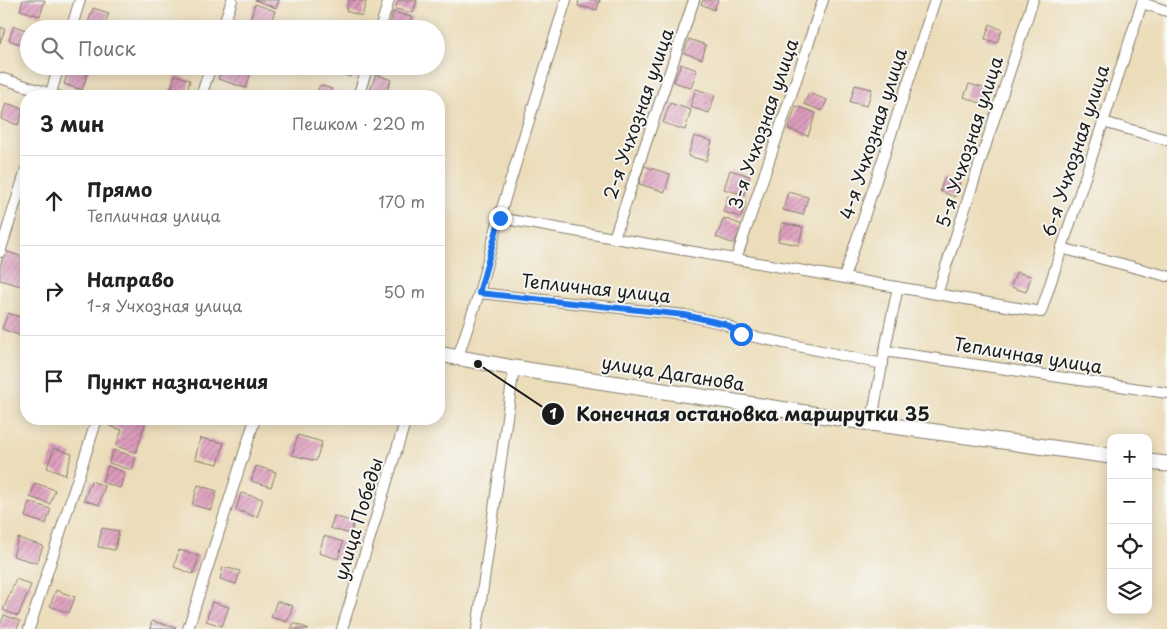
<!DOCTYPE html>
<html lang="ru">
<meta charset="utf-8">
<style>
:root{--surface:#fff;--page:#f2f2f2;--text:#222;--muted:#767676;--line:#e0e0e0}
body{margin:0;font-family:"Playpen Sans",sans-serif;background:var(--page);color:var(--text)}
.controls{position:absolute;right:15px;bottom:15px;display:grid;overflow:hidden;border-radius:10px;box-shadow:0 2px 12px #0003}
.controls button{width:45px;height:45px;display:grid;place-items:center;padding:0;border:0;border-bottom:1px solid var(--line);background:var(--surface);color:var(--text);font:25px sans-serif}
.stop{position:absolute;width:15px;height:15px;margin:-11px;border:4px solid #1a73e8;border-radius:50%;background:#fff}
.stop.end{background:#1a73e8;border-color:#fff;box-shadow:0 1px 5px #0008}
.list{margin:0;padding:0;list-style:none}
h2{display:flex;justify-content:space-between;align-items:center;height:65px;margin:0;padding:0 20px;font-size:21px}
h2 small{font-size:16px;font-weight:400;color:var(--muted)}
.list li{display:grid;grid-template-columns:32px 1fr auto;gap:15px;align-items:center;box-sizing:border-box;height:90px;padding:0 20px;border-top:1px solid var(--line)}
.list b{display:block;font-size:19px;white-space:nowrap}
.list p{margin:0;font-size:16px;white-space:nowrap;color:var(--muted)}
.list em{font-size:16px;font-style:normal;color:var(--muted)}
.icon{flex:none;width:28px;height:28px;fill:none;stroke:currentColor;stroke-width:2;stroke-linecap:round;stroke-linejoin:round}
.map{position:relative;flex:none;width:1167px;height:629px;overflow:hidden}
.search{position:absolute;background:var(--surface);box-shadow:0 2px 12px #0003;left:20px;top:20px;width:425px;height:55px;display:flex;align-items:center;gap:12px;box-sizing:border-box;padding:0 18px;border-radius:28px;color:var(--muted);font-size:19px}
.panel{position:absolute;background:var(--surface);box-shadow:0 2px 12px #0003;left:20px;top:90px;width:425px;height:335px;border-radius:20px}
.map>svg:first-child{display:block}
.building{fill:url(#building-hatch)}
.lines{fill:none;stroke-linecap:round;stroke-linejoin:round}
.street-casing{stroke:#847c6b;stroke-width:12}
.secondary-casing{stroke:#847c6b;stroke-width:17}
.street{stroke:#fff;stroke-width:10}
.secondary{stroke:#fff;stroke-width:15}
.route{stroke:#1a73e8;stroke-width:6}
.labels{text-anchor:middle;stroke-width:4;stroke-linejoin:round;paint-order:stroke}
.street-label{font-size:18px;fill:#1c1c1c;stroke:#f6f6f2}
.leader{fill:none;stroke:#1c1c1c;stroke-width:2}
.callout-dot{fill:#1c1c1c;stroke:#f6f6f2;stroke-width:2}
.mark-label{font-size:15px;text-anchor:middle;font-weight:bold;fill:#fff}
.callout-label{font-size:19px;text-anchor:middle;font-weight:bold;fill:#1c1c1c;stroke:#f6f6f2;stroke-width:4;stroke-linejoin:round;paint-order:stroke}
</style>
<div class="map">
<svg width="1167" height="629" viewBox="0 0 1167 629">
<defs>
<pattern id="building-hatch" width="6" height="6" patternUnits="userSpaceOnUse" patternTransform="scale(1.25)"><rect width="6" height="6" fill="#de9dbe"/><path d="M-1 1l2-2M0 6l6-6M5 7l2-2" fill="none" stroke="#b37f9a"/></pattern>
</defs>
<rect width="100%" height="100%" fill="#f6f6f2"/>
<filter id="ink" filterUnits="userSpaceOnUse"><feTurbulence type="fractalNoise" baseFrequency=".02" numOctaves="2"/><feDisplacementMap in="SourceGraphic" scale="10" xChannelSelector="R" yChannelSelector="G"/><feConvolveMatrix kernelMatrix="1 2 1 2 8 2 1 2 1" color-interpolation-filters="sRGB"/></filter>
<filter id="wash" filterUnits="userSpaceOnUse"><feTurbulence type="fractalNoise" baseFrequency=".0096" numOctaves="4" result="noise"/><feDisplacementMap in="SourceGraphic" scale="20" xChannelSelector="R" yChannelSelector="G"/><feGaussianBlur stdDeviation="1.12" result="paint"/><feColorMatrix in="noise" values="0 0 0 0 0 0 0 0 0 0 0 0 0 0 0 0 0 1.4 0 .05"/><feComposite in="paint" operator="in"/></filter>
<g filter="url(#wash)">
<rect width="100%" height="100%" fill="#ecddba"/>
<g id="blocks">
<!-- building -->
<path class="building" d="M23,0H45L40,16L20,10Z
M255,0H279L276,8Z
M349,0H359L366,2L362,16L346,11Z
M398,0H417L413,13L395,9Z
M579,0H600L597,10L578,6Z
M703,0H718L714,10L701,4Z
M255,4L275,11L269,27L250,20Z
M93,8L109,13L103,29H86Z
M393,12L412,17L408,29L389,28Z
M990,24L1002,30L997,43L985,39Z
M14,26L29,31L28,47L9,40Z
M0,27L5,29L0,43Z
M689,39L706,45L702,59L684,53Z
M681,64L697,70L691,88L674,82Z
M70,66H82L89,69L82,90L64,84Z
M222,66H253L246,88L218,79Z
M332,66H353L350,77L330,70Z
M376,74L391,80L385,96H377L369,93Z
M175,75L190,80L186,96L170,93Z
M969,84L987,89L983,104L964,97Z
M320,85L332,89L329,96H315Z
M855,85L872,89L867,106L850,102Z
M696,89L715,95L709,113L690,107Z
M213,91L229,96H212Z
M809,93L827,100L822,111L804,104Z
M6,103L24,109L18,125L1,119Z
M670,103L691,110L685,130L663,123Z
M796,106L816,113L808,136L788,129Z
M694,136L712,141L706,161L688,156Z
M644,166L670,174L665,192L639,184Z
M730,170L750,176L744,195L724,189Z
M944,178L960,183L955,197L940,191Z
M788,192L808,197L803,215L783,210Z
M728,196L746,202L741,217L723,212Z
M724,218L742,225L734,244L716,237Z
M782,223L803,227L799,245L778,241Z
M5,251L26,258V269L21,286L0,280V266Z
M1016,272L1031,276L1026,292L1011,287Z
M8,313L26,319L21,336L2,329Z
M111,419H139L146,421L136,453L116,446L122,430L109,426Z
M298,435L322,442L316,461L292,455Z
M200,438L224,443L218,464L195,459Z
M54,448L72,454L65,475L47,468Z
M113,450L136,457L132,470L109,463Z
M108,466L125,473L120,488L102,482Z
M256,466L276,472L271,487L251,481Z
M91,481L105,486L99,505L84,500Z
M35,483L55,490L50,504L30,497Z
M198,485L217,491L211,510L192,505Z
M241,493L263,499L257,517L236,510Z
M29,502L51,509L46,524L25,517Z
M334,516L354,522L350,534L330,528Z
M102,528L119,531L115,550L98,547Z
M324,536L343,542L338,559L319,553Z
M18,538L43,546L37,563L13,556Z
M179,550L199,556L193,574L174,567Z
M223,567L240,571L236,584L220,579Z
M16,579L31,585L18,616L3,610Z
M56,590L75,597L69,613L50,606Z
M277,601L293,606L287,622L271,617Z
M212,602L229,607L222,626L206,621Z
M4,615L20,621L17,629H0V626Z
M152,621L176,628V629H150Z
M294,623L309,629H291Z"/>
</g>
</g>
<g filter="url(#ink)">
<use href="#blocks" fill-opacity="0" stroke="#847c6b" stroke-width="1"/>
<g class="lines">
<defs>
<path id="street" d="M1142,3L1167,11
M71,29L80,0
M222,29L232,0
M380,29L389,0
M0,78L58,96
M50,96L59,66
M201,96L211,66
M358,96L368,66
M1103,122L1167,140
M499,218L1041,312L1143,0
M614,238L694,0
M1061,248L1167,276
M0,252L26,170
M736,259L823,0
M844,278L935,0
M479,293L685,315L725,324L741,334L883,364
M937,294L1033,0
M884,351L1167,393
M457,360L479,293L499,218L566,0
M871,426C879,379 888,333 898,287
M29,629L97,419
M188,629L255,419
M342,629L406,419
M477,629L514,368"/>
<path id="secondary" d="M439,354L514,368L871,423L1111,456
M1148,462L1167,464"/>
</defs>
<!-- street casing -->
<use href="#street" class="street-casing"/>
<!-- secondary casing -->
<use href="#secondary" class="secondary-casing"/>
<!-- street -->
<use href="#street" class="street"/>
<!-- secondary -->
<use href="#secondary" class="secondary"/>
</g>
</g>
<g class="lines" filter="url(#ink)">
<!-- route -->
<path class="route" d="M500,218L479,293L685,315L725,324L741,334"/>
</g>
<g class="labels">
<!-- street labels -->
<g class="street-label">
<text transform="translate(639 114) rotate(-71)" y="6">2-я Учхозная улица</text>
<text transform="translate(764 124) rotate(-71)" y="6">3-я Учхозная улица</text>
<text transform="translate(874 134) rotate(-72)" y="6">4-я Учхозная улица</text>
<text transform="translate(970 142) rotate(-72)" y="6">5-я Учхозная улица</text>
<text transform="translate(1076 151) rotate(-72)" y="6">6-я Учхозная улица</text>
<text transform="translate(596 289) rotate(6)" y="6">Тепличная улица</text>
<text transform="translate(1028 356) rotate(9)" y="6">Тепличная улица</text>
<text transform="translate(673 374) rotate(9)" y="6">улица Даганова</text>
<text transform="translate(359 519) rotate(-73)" y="6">улица Победы</text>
</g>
</g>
<!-- callouts -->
<path class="leader" d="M478 364L553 414"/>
<g class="callout-dot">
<circle cx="478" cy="364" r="5"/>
<circle cx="553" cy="414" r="12"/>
</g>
<g class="mark-label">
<text x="553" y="419">1</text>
</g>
<g class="callout-label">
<text x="753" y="421">Конечная остановка маршрутки 35</text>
</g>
</svg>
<div class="controls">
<button>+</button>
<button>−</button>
<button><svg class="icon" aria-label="locate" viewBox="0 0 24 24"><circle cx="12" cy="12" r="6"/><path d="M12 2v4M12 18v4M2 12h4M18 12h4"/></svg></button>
<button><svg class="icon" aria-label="layers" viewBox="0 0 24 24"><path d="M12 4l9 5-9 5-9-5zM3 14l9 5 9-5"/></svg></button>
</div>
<div class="stop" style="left:741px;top:334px"></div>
<div class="stop end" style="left:500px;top:218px"></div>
<div class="search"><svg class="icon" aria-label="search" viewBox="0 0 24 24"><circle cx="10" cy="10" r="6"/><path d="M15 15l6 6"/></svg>Поиск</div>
<section class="panel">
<h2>3 мин<small>Пешком · 220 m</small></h2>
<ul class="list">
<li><svg class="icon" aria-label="ahead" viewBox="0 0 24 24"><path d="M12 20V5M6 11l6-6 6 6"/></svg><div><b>Прямо</b><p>Тепличная улица</p></div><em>170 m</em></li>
<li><svg class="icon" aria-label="right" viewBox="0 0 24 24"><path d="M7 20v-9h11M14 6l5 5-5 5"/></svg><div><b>Направо</b><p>1-я Учхозная улица</p></div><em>50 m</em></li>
<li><svg class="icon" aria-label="arrive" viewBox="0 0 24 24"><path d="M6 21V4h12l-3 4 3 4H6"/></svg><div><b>Пункт назначения</b></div></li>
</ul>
</section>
</div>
